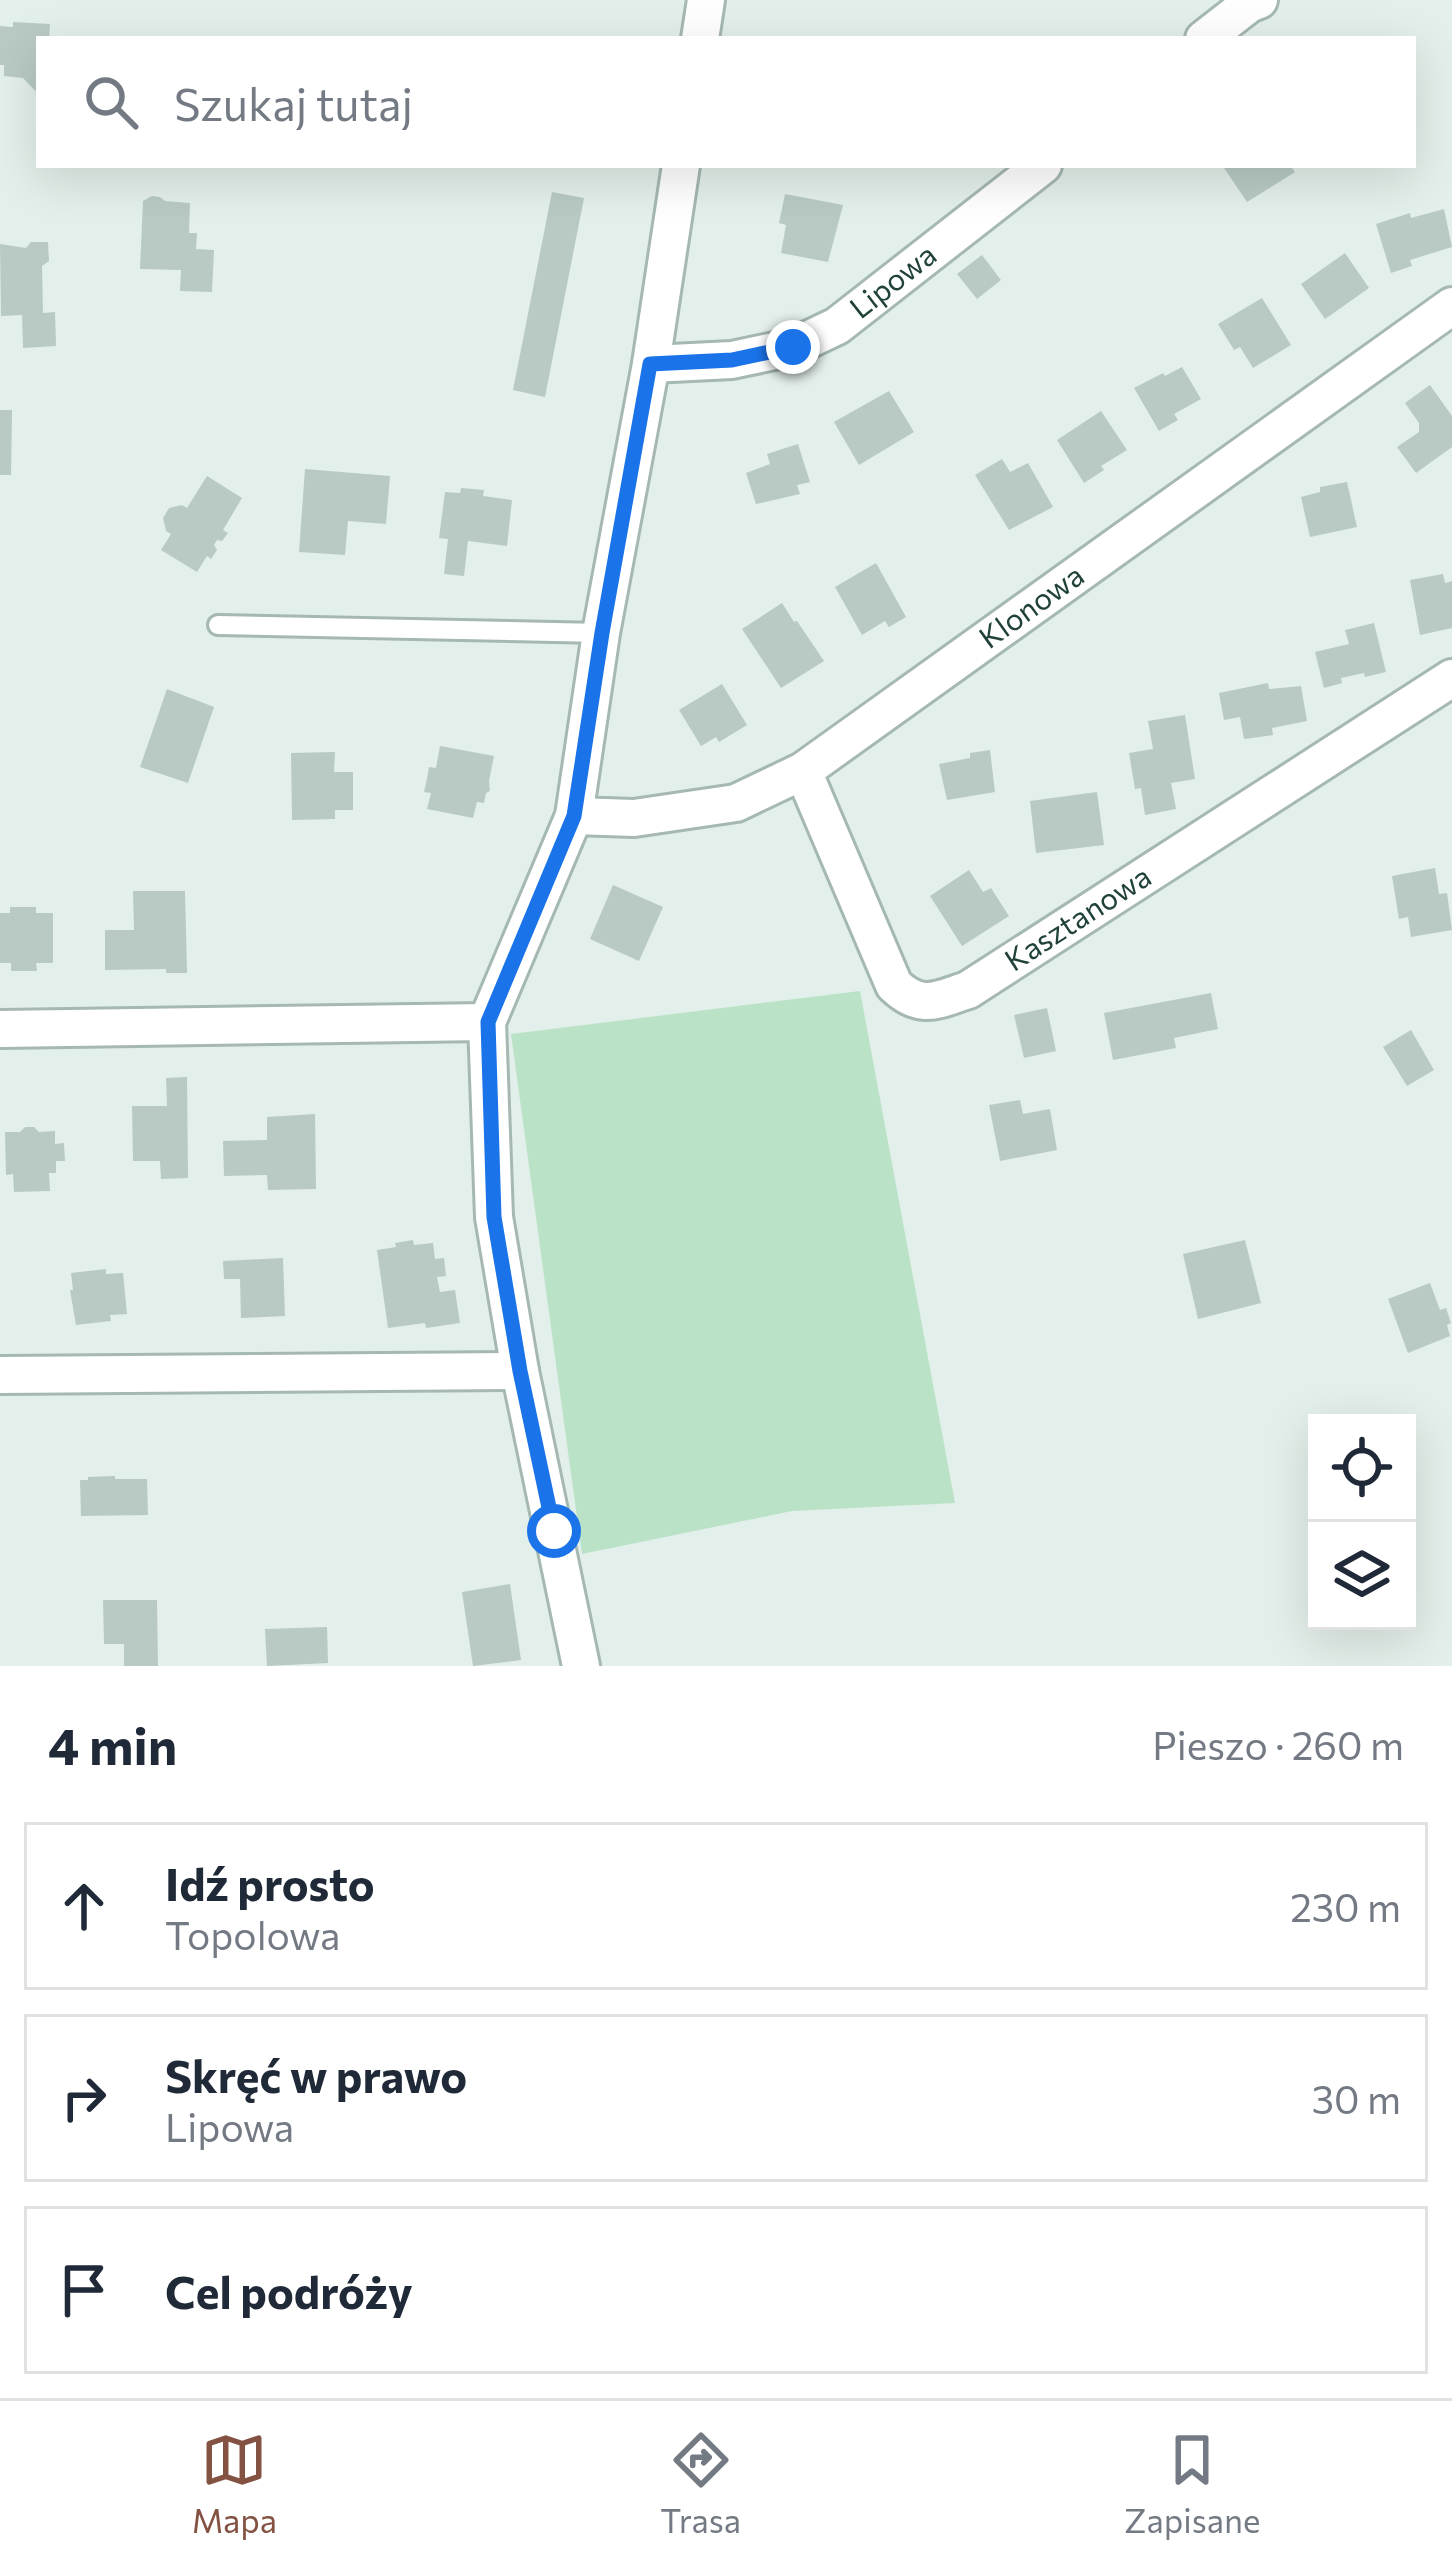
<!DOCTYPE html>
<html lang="pl">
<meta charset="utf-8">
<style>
:root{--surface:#fff;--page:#f2f2f3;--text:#1f2937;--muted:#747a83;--line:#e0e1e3;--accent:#845243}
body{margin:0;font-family:Commissioner,sans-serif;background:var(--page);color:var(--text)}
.controls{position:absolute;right:36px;bottom:36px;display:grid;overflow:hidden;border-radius:0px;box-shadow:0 12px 48px #0002}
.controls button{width:108px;height:108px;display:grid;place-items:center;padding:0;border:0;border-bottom:3px solid var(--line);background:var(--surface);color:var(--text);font:60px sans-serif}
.stop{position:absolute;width:36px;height:36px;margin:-27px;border:9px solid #1a73e8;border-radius:50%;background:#fff}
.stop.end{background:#1a73e8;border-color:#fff;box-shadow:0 3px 12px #0008}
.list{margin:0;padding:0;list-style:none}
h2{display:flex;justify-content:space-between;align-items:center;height:156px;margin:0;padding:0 48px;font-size:51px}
h2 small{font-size:39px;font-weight:400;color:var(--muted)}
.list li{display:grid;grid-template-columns:78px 1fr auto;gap:36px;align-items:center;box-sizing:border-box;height:168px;margin:0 24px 24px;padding:0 24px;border:3px solid var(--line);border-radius:0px}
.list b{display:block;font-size:45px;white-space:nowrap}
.list p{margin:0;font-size:39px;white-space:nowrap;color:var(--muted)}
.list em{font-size:39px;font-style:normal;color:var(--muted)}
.icon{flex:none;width:66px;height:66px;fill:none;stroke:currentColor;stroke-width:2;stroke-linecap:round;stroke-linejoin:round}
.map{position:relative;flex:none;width:1452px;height:1666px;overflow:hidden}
.search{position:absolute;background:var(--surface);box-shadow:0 12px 48px #0002;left:36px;right:36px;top:36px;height:132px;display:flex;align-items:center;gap:30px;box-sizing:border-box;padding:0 42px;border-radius:0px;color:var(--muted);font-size:45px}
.sheet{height:732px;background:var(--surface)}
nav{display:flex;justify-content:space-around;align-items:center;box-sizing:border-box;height:168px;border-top:3px solid var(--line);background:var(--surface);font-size:33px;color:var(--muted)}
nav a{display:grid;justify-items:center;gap:6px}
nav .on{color:var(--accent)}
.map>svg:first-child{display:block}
.green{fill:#bae2c7}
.building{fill:#b8cac3}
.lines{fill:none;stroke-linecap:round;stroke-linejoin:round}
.lane-casing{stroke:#a5b8b2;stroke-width:24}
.street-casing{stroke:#a5b8b2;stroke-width:42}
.lane{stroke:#fff;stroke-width:18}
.street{stroke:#fff;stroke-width:36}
.route{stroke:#1a73e8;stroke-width:15}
.labels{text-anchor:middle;stroke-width:10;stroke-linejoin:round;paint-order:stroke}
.street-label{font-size:30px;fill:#21423b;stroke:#f5faf8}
</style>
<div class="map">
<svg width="1452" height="1666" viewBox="0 0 1452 1666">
<rect width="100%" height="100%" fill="#e3efea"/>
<!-- green -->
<path class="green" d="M860,991L955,1503L792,1511L582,1554L511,1034Z"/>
<!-- building -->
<path class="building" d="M13,22L50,24L49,39H39V95L23,78L4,76V65H0V26L13,27Z
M1222,165H1290L1295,172L1247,202Z
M552,192L584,198L545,397L513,390Z
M785,194L843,205L828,262L781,253L786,225L779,223Z
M152,196L160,197L165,201L190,203L189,233H197L196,249L214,250L212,292L180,291L181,270L140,269L143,201Z
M1444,209L1452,247L1410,260L1412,266L1391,273L1376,224L1410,213L1411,218Z
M31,242H48L49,261L42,266L43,313L55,312L56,346L23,348L22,315L1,316L0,244L26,248Z
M1345,253L1369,288L1325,319L1301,284Z
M982,255L1001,280L977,299L957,274Z
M1262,298L1291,345L1253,368L1240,347L1234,350L1218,324Z
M1182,367L1201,399L1174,414L1178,420L1159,431L1134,388L1163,373L1165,376Z
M1430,385L1452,416V447L1416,473L1397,447L1419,432V423L1405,403Z
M889,391L914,432L859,465L834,422Z
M0,410H12L11,475H0Z
M1101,411L1127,450L1101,466L1104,470L1084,483L1057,440Z
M798,444L810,482L797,485L800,494L756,504L746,473L770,464L767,454Z
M1002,459L1010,472L1028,463L1053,507L1009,530L975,475Z
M305,469L390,476L386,524L348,521L345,555L299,552Z
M207,476L242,498L223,530L228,533L222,541L217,540L214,545L217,550L211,559L207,556L197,572L161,550L171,534L166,531L163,518L169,508L182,505L187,508Z
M1347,482L1357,527L1310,537L1301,497L1320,492V487Z
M461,488L484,490L483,496L512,500L507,546L468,541L464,576L444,574L448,539L439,538L445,492L460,493Z
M876,563L906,617L889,627L885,621L862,635L835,587Z
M1443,574L1445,583L1452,581V628L1420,635L1410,580Z
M782,603L794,622L797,621L824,661L781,688L742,629Z
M1374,623L1386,672L1365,677L1364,673L1341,678L1342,683L1324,688L1315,652L1349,644L1345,630Z
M1268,683L1269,689L1301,686L1307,721L1272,728L1273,735L1244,739L1240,717L1224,720L1219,693Z
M722,684L747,725L719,742L716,737L701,746L679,710Z
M167,689L214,707L188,783L140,767Z
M1185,715L1195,779L1171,783L1176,809L1145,815L1141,788L1135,789L1129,753L1153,749L1148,721Z
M440,746L494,756L489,781L490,791L486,793L484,803L477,802L473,818L427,809L431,793L424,792L427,779L429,767L436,768Z
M990,750L995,792L947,800L939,764L970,758V753Z
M335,752L334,772H353V810H335V819L292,820L291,753Z
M1097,792L1104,845L1036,853L1030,801Z
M1435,868L1439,894L1447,893L1452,930L1411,937L1408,917L1399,919L1392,876Z
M969,870L983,892L991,888L1009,916L962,946L930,896Z
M613,885L663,907L639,961L590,939Z
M133,891H185L187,973H166V969L105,970V930H134Z
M10,907H36V913H53V963H36L37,971H11V963H0V913H10Z
M1211,993L1218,1029L1174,1038L1176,1048L1113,1060L1104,1013Z
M1047,1008L1056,1051L1024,1058L1014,1015Z
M1411,1030L1434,1070L1407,1086L1383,1047Z
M187,1077L188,1178L161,1179L160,1161H133L132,1106H167L166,1078Z
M1020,1100L1023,1114L1050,1109L1057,1150L1000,1161L989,1105Z
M315,1114L316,1189L268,1190L267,1175L224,1176L223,1141L267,1140V1117Z
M25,1127H34L39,1132L55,1131V1144L64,1143L65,1161H56V1173H49L50,1191L14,1192L13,1174L6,1175L5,1132H20Z
M413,1240L414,1245L433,1243L435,1259L444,1258L446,1276L437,1277L440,1292L455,1290L460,1323L426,1328L425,1323L388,1328L377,1250L396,1247L395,1243Z
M1245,1240L1261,1303L1198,1319L1183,1254Z
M283,1258L285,1316L241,1318L240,1279H224L223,1261Z
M106,1269V1274L123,1273L127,1314L110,1315L111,1321L76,1325L70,1290H73L71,1273Z
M1430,1283L1440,1310L1446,1308L1451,1323L1447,1325L1450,1336L1408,1353L1388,1299Z
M115,1476V1479H147L148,1515L81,1516L80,1480H88V1477Z
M510,1584L521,1660L473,1666L462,1592Z
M103,1600H157L158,1666H124V1644H104Z
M327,1627L328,1663L267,1666L265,1629Z"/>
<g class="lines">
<defs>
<path id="lane" d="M218,625L601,633"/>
<g id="street">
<path d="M700,39L706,0"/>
<path d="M1204,39L1249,4L1259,0"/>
<path id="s1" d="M651,364L732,360L793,347L837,326L1043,165"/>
<path id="s2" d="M803,771L894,985C921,1011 937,1000 968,990L1452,678"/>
<path id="s3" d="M574,816L634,818L736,803L803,771L1452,306"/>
<path d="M0,1029L487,1022"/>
<path d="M0,1375L520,1371"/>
<path d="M581,1666L520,1371L494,1217L487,1022L574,816L601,633L651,364L681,165"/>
</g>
</defs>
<!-- lane casing -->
<use href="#lane" class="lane-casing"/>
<!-- street casing -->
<use href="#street" class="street-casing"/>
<!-- lane -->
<use href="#lane" class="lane"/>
<!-- street -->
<use href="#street" class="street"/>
</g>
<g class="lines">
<!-- route -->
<path class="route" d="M554,1531L520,1371L494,1217L488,1022L574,816L602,633L650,364L732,360L793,347"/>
</g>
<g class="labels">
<!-- street labels -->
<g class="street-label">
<text dy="10" stroke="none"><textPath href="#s1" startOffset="264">Lipowa</textPath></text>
<text dy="10" stroke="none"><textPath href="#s3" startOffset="519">Klonowa</textPath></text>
<text dy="10" stroke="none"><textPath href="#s2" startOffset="444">Kasztanowa</textPath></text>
</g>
</g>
</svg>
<div class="controls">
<button><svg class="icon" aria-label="locate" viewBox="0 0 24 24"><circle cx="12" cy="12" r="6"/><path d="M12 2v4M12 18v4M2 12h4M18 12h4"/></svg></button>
<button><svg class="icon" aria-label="layers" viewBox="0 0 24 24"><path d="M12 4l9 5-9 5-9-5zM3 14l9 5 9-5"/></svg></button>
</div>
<div class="stop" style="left:554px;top:1531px"></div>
<div class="stop end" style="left:793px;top:347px"></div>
<div class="search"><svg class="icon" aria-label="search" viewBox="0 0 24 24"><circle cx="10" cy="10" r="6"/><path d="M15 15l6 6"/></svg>Szukaj tutaj</div>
</div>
<section class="sheet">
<h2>4 min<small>Pieszo · 260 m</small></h2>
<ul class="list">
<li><svg class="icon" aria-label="ahead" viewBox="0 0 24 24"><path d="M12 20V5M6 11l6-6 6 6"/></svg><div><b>Idź prosto</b><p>Topolowa</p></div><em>230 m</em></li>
<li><svg class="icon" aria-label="right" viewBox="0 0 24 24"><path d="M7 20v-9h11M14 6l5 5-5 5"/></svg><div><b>Skręć w prawo</b><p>Lipowa</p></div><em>30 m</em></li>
<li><svg class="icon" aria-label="arrive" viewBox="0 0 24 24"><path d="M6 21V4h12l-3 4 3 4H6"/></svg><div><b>Cel podróży</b></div></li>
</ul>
</section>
<nav>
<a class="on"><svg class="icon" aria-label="map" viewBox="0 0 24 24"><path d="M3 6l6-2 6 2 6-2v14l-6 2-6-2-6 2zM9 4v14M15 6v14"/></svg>Mapa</a>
<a><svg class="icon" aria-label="directions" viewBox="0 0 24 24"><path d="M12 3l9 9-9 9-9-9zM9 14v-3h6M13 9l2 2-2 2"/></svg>Trasa</a>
<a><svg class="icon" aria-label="saved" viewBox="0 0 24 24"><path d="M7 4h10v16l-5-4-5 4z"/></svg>Zapisane</a>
</nav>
